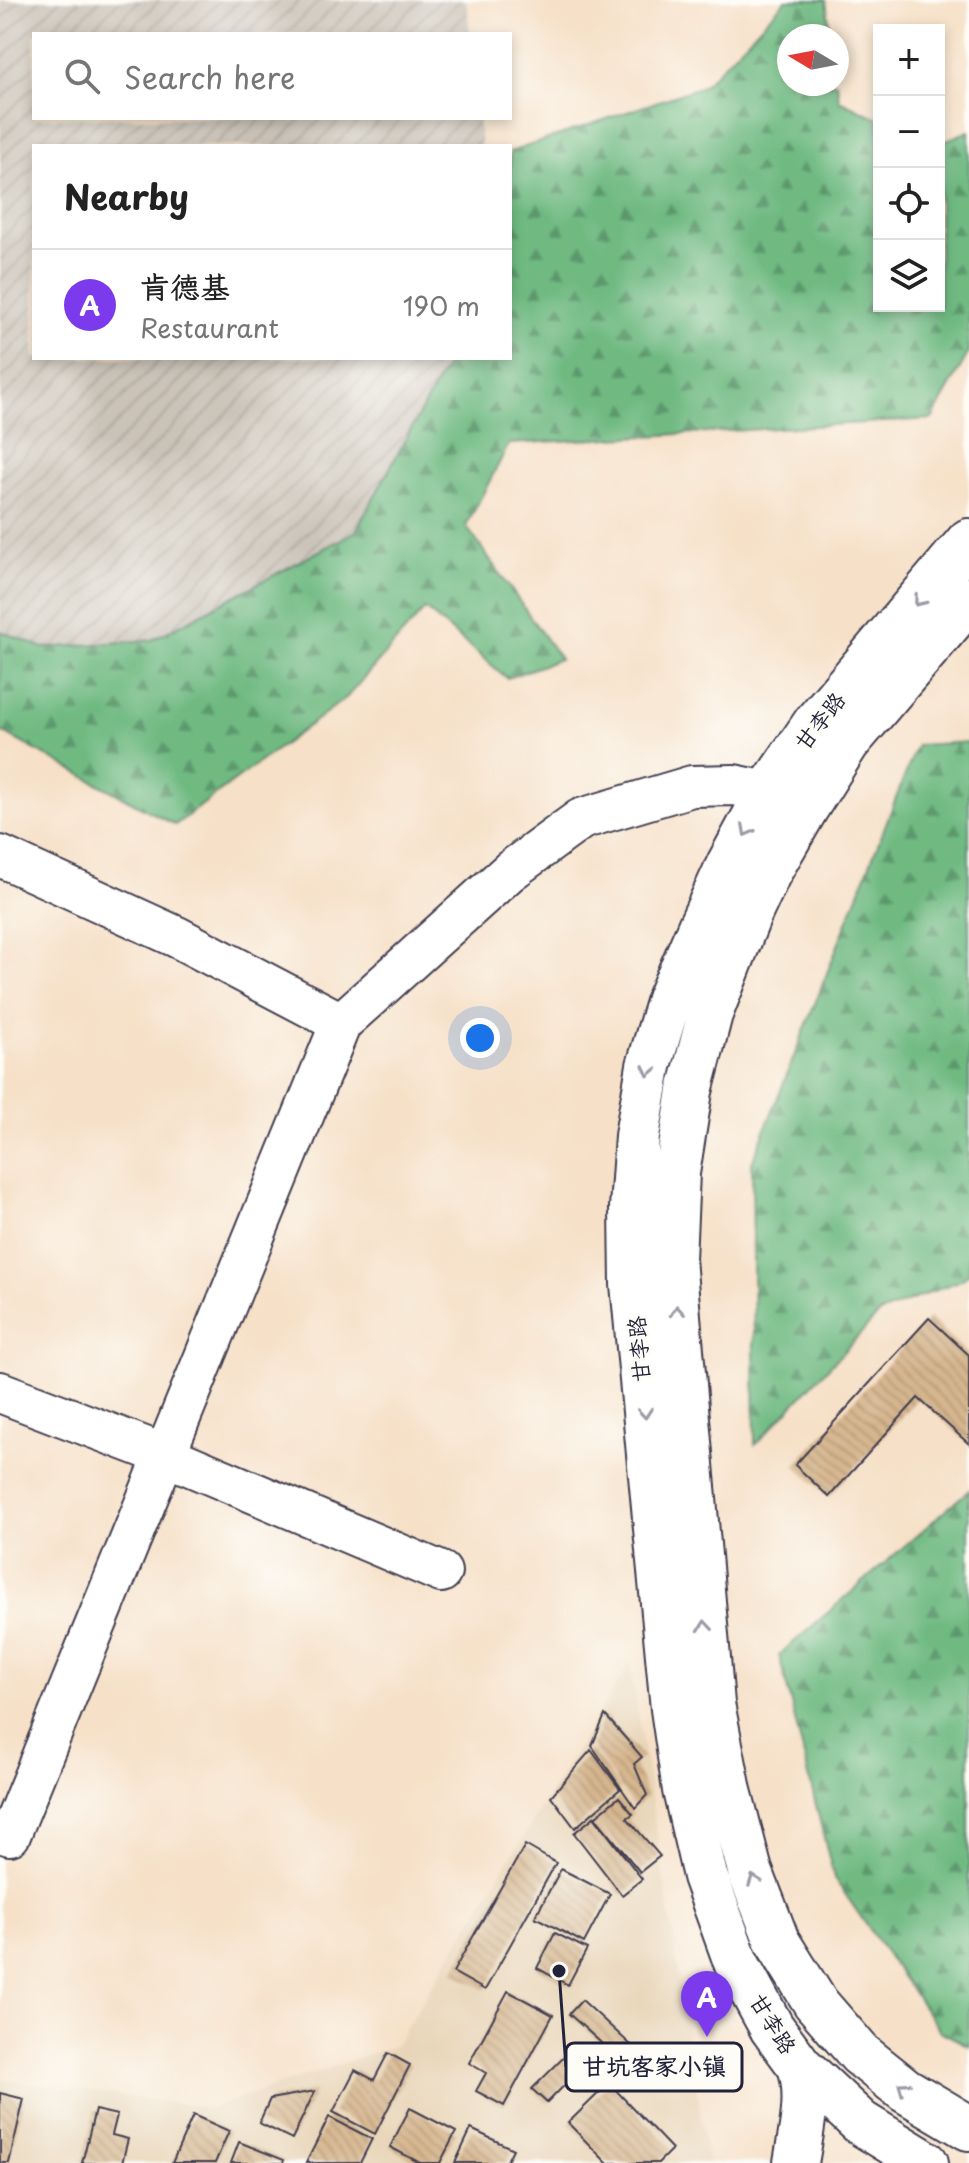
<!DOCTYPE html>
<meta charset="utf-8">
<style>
:root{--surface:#fff;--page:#f6f6f6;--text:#222;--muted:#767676;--line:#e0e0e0;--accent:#7c3aed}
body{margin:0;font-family:"Playpen Sans","LXGW WenKai TC",sans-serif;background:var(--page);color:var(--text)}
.controls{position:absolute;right:24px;top:24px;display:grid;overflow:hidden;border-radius:0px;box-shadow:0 4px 12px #0003}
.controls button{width:72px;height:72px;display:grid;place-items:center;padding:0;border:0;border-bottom:2px solid var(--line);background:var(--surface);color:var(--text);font:40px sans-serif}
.compass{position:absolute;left:777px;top:24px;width:72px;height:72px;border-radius:50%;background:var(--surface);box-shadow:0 4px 12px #0003;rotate:280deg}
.you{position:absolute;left:480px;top:1038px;width:28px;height:28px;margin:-20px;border:6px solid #fff;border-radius:50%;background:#1a73e8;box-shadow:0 0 0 12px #1a73e833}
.badge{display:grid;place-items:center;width:52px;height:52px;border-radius:50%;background:var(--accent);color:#fff;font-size:26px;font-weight:700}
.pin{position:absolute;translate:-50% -66px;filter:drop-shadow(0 2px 4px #0008)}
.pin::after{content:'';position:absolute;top:42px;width:28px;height:24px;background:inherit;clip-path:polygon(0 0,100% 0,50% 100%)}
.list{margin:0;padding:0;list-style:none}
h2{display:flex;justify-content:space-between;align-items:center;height:104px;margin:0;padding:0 32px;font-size:34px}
h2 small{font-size:26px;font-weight:400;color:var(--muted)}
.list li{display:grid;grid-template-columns:52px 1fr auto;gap:24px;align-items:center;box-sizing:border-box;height:112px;padding:0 32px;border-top:2px solid var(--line)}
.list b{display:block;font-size:30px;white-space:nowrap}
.list p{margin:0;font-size:26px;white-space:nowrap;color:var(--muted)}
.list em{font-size:26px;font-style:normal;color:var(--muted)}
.icon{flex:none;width:44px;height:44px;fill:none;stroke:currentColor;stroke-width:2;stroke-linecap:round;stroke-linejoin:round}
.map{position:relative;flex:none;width:969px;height:2163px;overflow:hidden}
.search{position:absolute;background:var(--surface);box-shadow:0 4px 12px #0003;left:32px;top:32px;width:480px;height:88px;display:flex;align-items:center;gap:20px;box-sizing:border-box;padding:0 28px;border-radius:0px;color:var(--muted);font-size:30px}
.panel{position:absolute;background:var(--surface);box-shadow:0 4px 12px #0003;left:32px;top:144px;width:480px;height:216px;border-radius:0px}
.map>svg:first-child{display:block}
.built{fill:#e8d4b7}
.industrial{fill:url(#industrial-furrows)}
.forest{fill:url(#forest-firs);stroke:#486e5e;stroke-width:2}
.building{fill:url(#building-back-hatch)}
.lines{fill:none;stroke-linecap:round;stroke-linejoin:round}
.minor-casing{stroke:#423e50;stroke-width:44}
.major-casing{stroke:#423e50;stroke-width:48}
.minor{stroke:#fff;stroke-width:40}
.major{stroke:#fff;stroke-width:44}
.oneway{stroke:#9c9ca7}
.labels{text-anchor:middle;stroke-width:6;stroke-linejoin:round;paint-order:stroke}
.street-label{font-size:22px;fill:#22223b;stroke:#fdfcf7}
.leader{fill:none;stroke:#22223b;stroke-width:3}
.callout-dot{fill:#22223b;stroke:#fdfcf7;stroke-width:3}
.callout{fill:#fdfcf7;stroke:#22223b;stroke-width:3}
.callout-label{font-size:24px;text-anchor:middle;font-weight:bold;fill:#22223b}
</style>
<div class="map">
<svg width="969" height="2163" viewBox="0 0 969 2163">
<defs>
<pattern id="industrial-furrows" width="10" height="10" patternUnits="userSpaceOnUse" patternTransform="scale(2)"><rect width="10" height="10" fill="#cbc3b8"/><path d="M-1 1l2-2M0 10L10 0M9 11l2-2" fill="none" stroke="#aea79f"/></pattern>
<pattern id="forest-firs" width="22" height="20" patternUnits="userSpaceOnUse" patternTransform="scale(2)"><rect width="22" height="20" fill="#6fba82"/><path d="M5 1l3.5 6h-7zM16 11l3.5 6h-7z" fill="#5b976c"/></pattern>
<pattern id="building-back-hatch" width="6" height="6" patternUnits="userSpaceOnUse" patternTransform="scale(2)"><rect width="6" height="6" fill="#d6b68e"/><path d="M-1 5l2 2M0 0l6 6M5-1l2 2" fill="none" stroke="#b79c7b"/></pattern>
</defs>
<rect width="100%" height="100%" fill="#fdfcf7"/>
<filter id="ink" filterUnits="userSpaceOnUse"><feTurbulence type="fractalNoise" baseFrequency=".0125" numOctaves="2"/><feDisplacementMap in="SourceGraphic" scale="16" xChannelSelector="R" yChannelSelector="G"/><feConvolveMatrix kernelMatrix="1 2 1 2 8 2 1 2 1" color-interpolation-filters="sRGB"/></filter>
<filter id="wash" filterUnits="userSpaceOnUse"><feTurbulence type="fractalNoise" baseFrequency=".006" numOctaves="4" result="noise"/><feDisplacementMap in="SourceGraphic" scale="32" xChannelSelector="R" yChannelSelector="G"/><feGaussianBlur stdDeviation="1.8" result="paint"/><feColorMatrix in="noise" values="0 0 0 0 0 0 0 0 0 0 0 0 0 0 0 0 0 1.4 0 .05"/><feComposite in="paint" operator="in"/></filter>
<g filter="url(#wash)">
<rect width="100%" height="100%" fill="#f6e0c7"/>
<!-- built -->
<path class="built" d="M630,1663L708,2163H0V2079L211,2108L395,2046Z"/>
<!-- industrial -->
<path class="industrial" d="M0,0H466L470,34H34V118H478L481,146H34V358H450L355,532L152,640L44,649L0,631Z"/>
<!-- forest -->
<path class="forest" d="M786,0H826L831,36H789V84L837,83L839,100L879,119V306H939V143L969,131V352L932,419L509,444L466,526L560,659L507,678L425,609L347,697L175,825L0,731V631L44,648L152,640L355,532L450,358H510V152L703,86Z
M969,742V1273L963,1279L880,1313L755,1445L752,1163L917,745Z
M969,1490V2046L940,2031L834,1878L779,1655Z"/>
<g id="blocks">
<!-- building -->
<path class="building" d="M929,1318L969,1355V1444L918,1398L829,1497L795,1465Z
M605,1715L642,1757L634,1764L647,1795L635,1808L592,1746Z
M591,1750L620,1789L575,1828L551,1796Z
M619,1797L633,1814L627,1818L660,1856L640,1872L595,1817Z
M594,1817L642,1879L622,1895L574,1833Z
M525,1845L556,1863L485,1990L453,1972Z
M561,1869L610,1894L584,1943L535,1917Z
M555,1933L587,1949L568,1985L537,1968Z
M508,1991L553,2015L504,2106L476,2091L486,2073L469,2063Z
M582,2000L631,2045L619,2059L569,2014Z
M570,2051L585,2064L547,2103L532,2089Z
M388,2053L410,2065L375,2134L333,2112L355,2070L374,2080Z
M609,2083L672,2149L658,2163H607L568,2123Z
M315,2091L292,2139L259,2123L270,2099Z
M0,2093L24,2099L9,2163H0Z
M410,2108L456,2132L440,2163H420L390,2147Z
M95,2110L117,2115L112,2135L128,2139L122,2163H82Z
M193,2115L229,2131L215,2163H172Z
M329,2117L372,2139L360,2163H306Z
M471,2129L513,2149L506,2163H455Z
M239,2142L284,2160L283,2163H231Z"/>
</g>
</g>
<g filter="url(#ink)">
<use href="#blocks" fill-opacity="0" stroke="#423e50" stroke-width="2"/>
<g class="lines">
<defs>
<path id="minor" d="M0,856L177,937L341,1023
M0,1392L165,1455L441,1572
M0,1832L10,1835L341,1023L510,871L581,819L692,786L734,785L768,792L798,805"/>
<path id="major" d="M969,600L847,743L806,808L769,872L749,915L710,1014L690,1091L677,1173L673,1259L712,1704L729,1791L750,1871L777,1941L815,2002L860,2054L905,2090L969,2128
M796,2163C801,2131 810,2098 800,2066
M926,2163L861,2123L800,2066L772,2028L736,1962L705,1876L685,1790L673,1709L633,1284L632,1208L637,1136L649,1066L669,999L700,927L729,864L768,792L816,722L969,541"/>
</defs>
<!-- minor casing -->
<use href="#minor" class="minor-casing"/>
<!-- major casing -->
<use href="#major" class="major-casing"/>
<!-- minor -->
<use href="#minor" class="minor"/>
<!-- major -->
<use href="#major" class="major"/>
</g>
<!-- one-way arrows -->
<defs><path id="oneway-chevron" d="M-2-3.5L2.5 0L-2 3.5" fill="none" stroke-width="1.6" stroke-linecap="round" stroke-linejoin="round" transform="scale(2)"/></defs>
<g class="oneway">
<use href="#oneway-chevron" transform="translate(919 601) rotate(130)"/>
<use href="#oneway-chevron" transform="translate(747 831) rotate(118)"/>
<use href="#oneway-chevron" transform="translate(649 1071) rotate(102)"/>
<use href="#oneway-chevron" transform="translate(677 1311) rotate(-95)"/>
<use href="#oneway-chevron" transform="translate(645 1413) rotate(85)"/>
<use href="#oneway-chevron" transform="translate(705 1626) rotate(-95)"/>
<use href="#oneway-chevron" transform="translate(754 1880) rotate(-110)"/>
<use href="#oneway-chevron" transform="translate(903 2087) rotate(-144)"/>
</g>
</g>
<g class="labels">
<!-- street labels -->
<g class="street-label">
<text transform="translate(820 721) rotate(-52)" y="8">甘李路</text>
<text transform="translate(639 1349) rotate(-95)" y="8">甘李路</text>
<text transform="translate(773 2024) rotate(58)" y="8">甘李路</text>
</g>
</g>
<!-- callouts -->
<path class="leader" d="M559 1971L566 2067"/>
<circle class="callout-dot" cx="559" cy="1971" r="8"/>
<rect class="callout" x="566" y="2043" width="176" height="48" rx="8"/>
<g class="callout-label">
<text x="654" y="2075">甘坑客家小镇</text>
</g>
</svg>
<div class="controls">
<button>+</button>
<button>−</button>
<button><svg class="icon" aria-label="locate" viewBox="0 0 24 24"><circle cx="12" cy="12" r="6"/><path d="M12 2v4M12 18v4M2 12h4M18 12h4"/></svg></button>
<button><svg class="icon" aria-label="layers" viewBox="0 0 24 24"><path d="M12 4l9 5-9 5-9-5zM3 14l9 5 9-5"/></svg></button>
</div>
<svg class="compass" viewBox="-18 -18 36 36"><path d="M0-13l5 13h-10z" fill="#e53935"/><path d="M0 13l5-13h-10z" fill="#767676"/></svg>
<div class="you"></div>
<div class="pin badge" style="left:707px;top:2037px">A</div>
<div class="search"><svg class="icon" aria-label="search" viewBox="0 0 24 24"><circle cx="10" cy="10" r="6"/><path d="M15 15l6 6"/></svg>Search here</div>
<section class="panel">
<h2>Nearby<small></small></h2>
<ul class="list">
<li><span class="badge">A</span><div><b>肯德基</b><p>Restaurant</p></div><em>190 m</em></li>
</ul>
</section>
</div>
